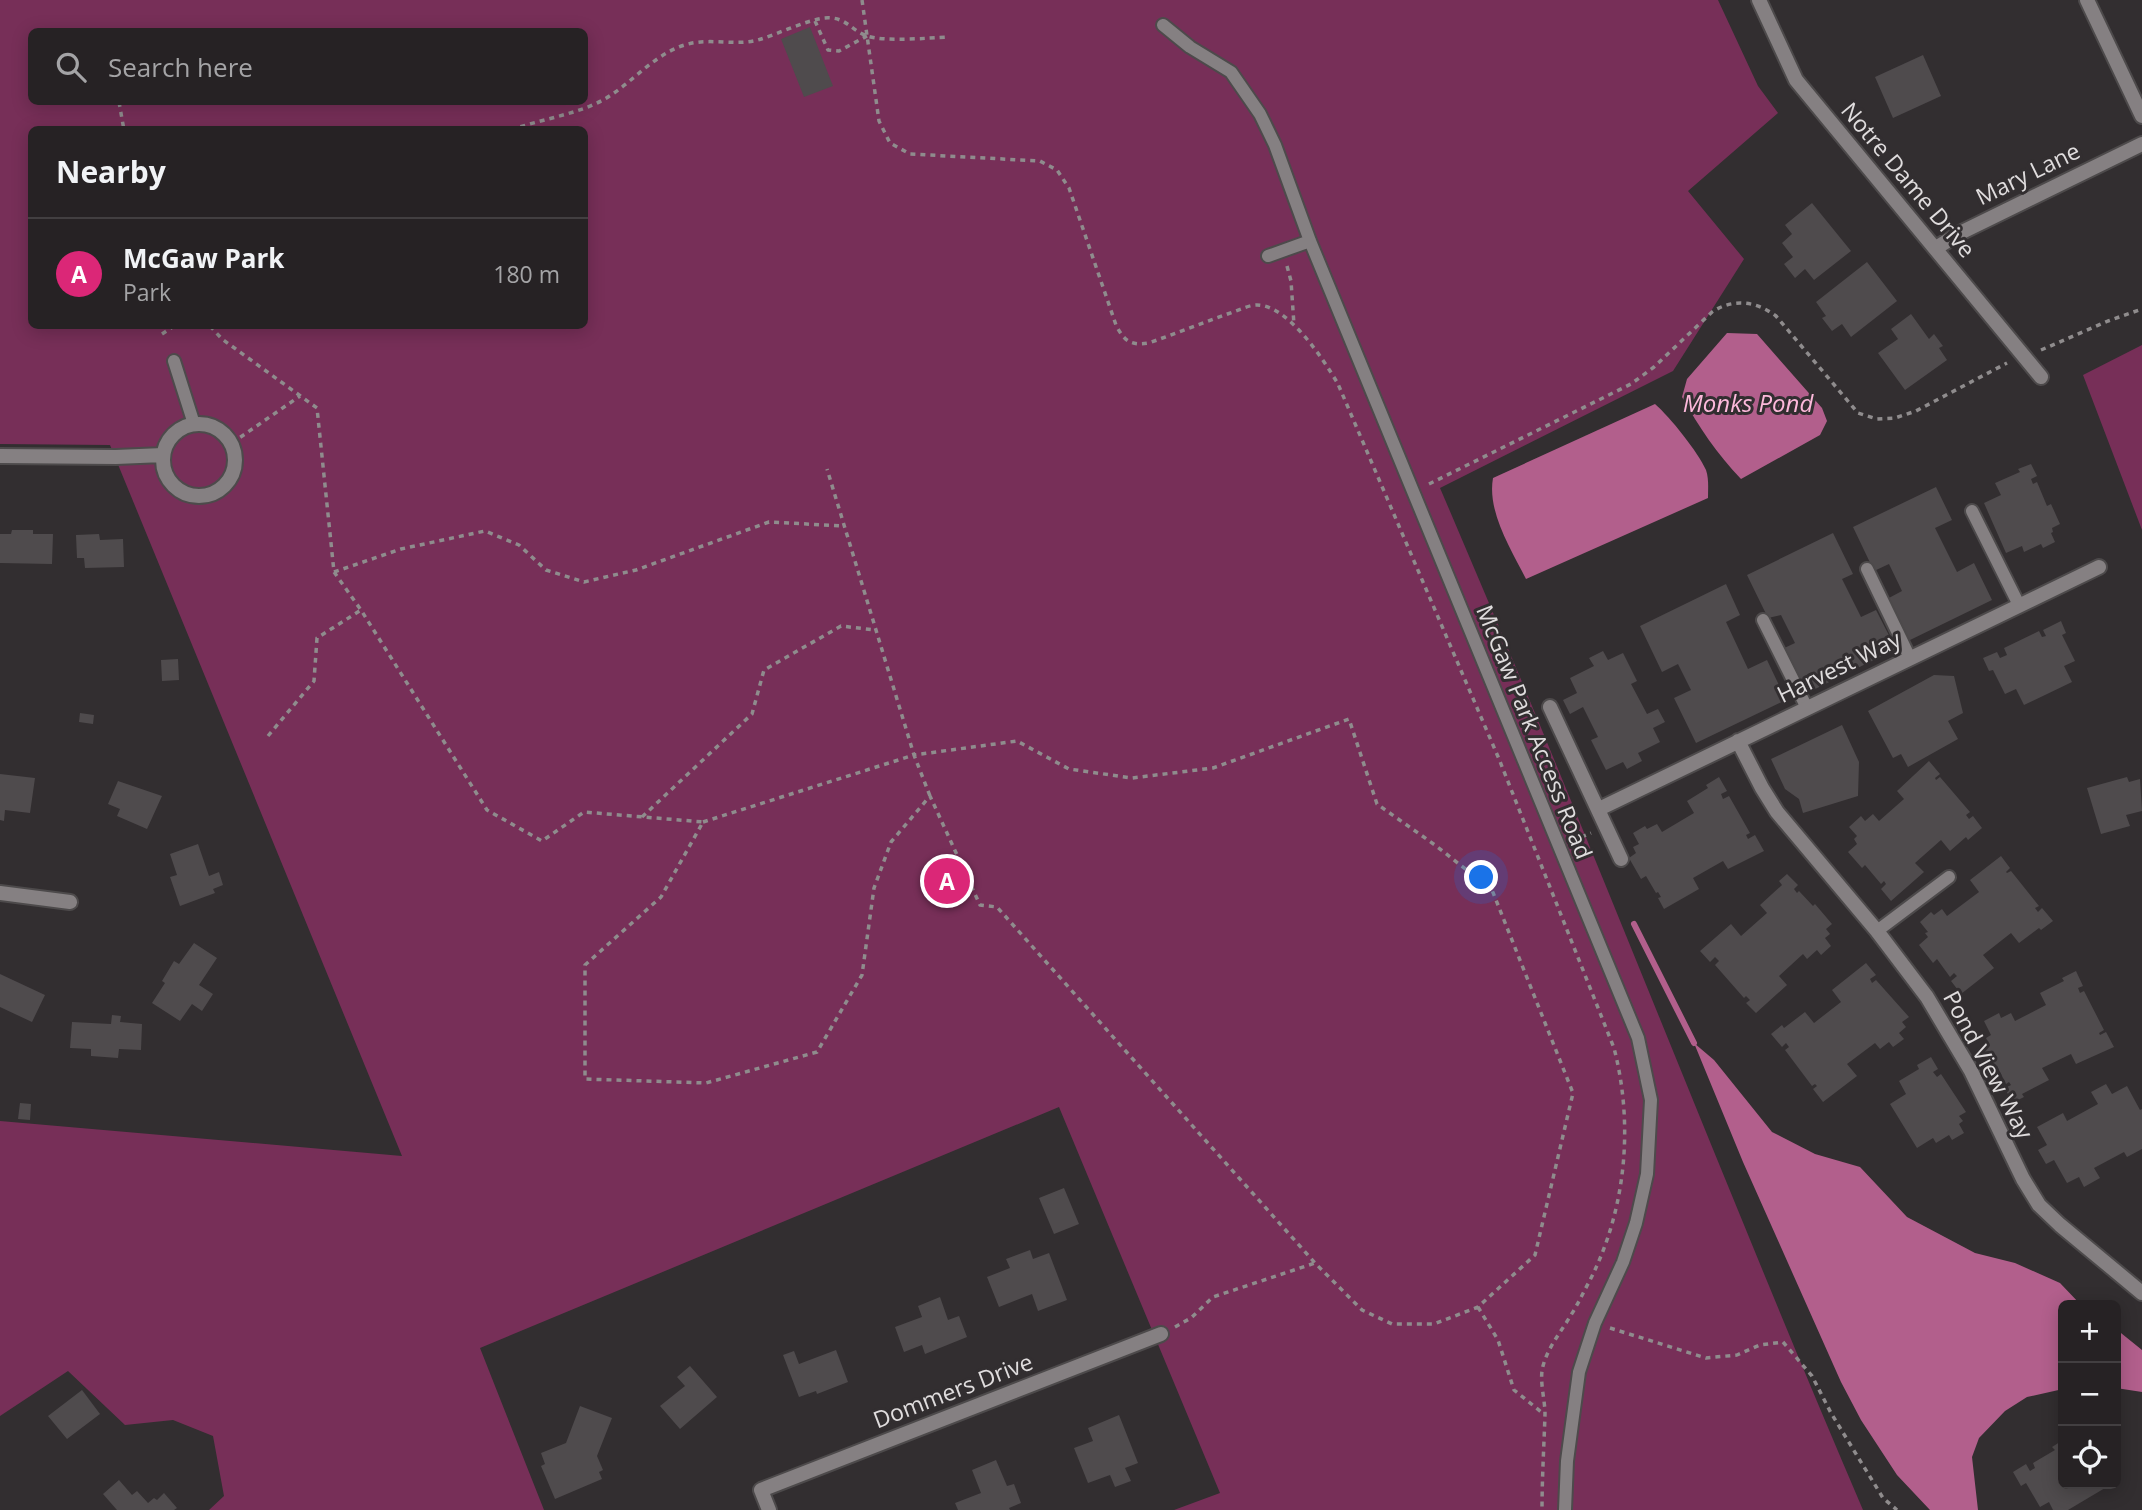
<!DOCTYPE html>
<meta charset="utf-8">
<style>
:root{--surface:#262224;--page:#2e2a2c;--text:#f1f3f6;--muted:#a4a4a6;--line:#423f41;--accent:#db2777}
body{margin:0;font-family:"Open Sans",sans-serif;background:var(--page);color:var(--text)}
.controls{position:absolute;right:21px;bottom:21px;display:grid;overflow:hidden;border-radius:10px;box-shadow:0 4px 18px #0003}
.controls button{width:63px;height:63px;display:grid;place-items:center;padding:0;border:0;border-bottom:2px solid var(--line);background:var(--surface);color:var(--text);font:35px sans-serif}
.you{position:absolute;left:1482px;top:878px;width:24px;height:24px;margin:-18px;border:5px solid #fff;border-radius:50%;background:#1a73e8;box-shadow:0 0 0 10px #1a73e833}
.badge{display:grid;place-items:center;width:46px;height:46px;border-radius:50%;background:var(--accent);color:#fff;font-size:23px;font-weight:700}
.pin{position:absolute;translate:-50% -50%;border:4px solid #fff;box-shadow:0 2px 7px #0006}
.list{margin:0;padding:0;list-style:none}
h2{display:flex;justify-content:space-between;align-items:center;height:91px;margin:0;padding:0 28px;font-size:30px}
h2 small{font-size:23px;font-weight:400;color:var(--muted)}
.list li{display:grid;grid-template-columns:46px 1fr auto;gap:21px;align-items:center;box-sizing:border-box;height:112px;padding:0 28px;border-top:2px solid var(--line)}
.list b{display:block;font-size:26px;white-space:nowrap}
.list p{margin:0;font-size:23px;white-space:nowrap;color:var(--muted)}
.list em{font-size:23px;font-style:normal;color:var(--muted)}
.icon{flex:none;width:38px;height:38px;fill:none;stroke:currentColor;stroke-width:2;stroke-linecap:round;stroke-linejoin:round}
.map{position:relative;flex:none;width:2142px;height:1510px;overflow:hidden}
.search{position:absolute;background:var(--surface);box-shadow:0 4px 18px #0003;left:28px;top:28px;width:560px;height:77px;display:flex;align-items:center;gap:18px;box-sizing:border-box;padding:0 24px;border-radius:10px;color:var(--muted);font-size:26px}
.panel{position:absolute;background:var(--surface);box-shadow:0 4px 18px #0003;left:28px;top:126px;width:560px;height:203px;border-radius:10px}
.map>svg:first-child{display:block}
.green{fill:#772f58;fill-rule:evenodd}
.water{fill:#b25f8c}
.lines{fill:none;stroke-linecap:round;stroke-linejoin:round}
.stream{stroke:#b25f8c;stroke-width:6}
.building{fill:#4f4b4d}
.service-casing{stroke:#4d4a4b;stroke-width:16}
.minor-casing{stroke:#4d4a4b;stroke-width:18}
.path{stroke:#8f8c8d;stroke-width:3.5;stroke-dasharray:5 5;stroke-linecap:butt}
.service{stroke:#858082;stroke-width:12}
.minor{stroke:#858082;stroke-width:14}
.labels{text-anchor:middle;stroke-width:6;stroke-linejoin:round;paint-order:stroke}
.street-label{font-size:23px;fill:#e0ddde;stroke:#322e30}
.water-label{font-size:24px;font-style:italic;fill:#fdb9db;stroke:#322e30}
</style>
<div class="map">
<svg width="2142" height="1510" viewBox="0 0 2142 1510">
<rect width="100%" height="100%" fill="#322e30"/>
<!-- green -->
<path class="green" d="M0,0H1718L1758,86L1778,113L1688,191L1744,259L1673,371L1440,488C1586,827 1718,1171 1863,1510H1174L1220,1493L1059,1107L480,1348L544,1510H209L224,1496L213,1436L173,1420L125,1425L68,1371L0,1416V1121L402,1156L110,445L0,444ZM32,32H584V102H32ZM32,130H584V326H32Z
M2142,345V530L2083,375Z"/>
<!-- water -->
<path class="water" d="M1727,333L1757,334L1822,408L1827,421L1820,435L1741,479C1717,454 1699,427 1682,397L1687,379Z
M1655,404C1670,417 1698,452 1706,470C1709,479 1708,488 1708,498L1526,579C1511,549 1487,512 1493,478Z
M1694,1043L1714,1060L1772,1132L1815,1154L1860,1167L1907,1217L1975,1253L2015,1263L2060,1283L2081,1305H2063V1389L2027,1397L2005,1411L1979,1438L1972,1457L1978,1510H1930L1897,1475L1861,1420L1841,1382L1743,1162Z
M2116,1329L2142,1350V1392L2116,1388Z"/>
<g class="lines">
<!-- stream -->
<path class="stream" d="M1634,924L1694,1043"/>
</g>
<!-- building -->
<path class="building" d="M810,27L833,86L804,97L781,39Z
M1923,55L1941,96L1893,118L1875,77Z
M1812,203L1851,251L1814,280L1805,269L1795,278L1784,264L1793,257L1782,243L1792,234L1785,225Z
M1867,262L1897,301L1851,337L1842,324L1832,331L1822,318L1826,316L1816,302Z
M1911,314L1929,339L1934,334L1943,346L1939,348L1947,360L1905,390L1878,353L1898,339L1891,329Z
M2031,464L2037,476L2031,479L2033,484L2037,482L2047,506L2051,504L2060,524L2052,528L2053,532L2051,533L2055,542L2043,548L2041,544L2024,552L2022,546L2006,553L1984,503L2001,495L1995,483L2020,472L2018,469Z
M1936,487L1952,520L1935,528L1957,572L1974,563L1992,600L1908,641L1887,599L1902,591L1889,564L1874,571L1853,527Z
M12,530H33V534H53L52,564L0,563V534H11Z
M1833,533L1853,574L1842,579L1861,617L1876,610L1896,649L1803,695L1780,650L1795,643L1781,615L1768,618L1747,575Z
M99,534L100,540L123,539L124,567L85,568L84,558H77L76,535Z
M1726,584L1740,615L1726,622L1748,669L1767,660L1786,700L1696,743L1674,698L1691,690L1678,664L1662,672L1640,626Z
M2061,621L2066,633L2062,635L2075,661L2064,666L2072,682L2024,705L2016,689L2005,694L1993,670L1989,671L1983,658L1997,652L2000,658L2007,655L2004,648L2039,631L2042,637L2046,636L2043,630Z
M1603,651L1608,660L1623,653L1637,681L1631,684L1647,714L1658,709L1665,722L1653,728L1660,742L1638,753L1642,761L1627,769L1623,762L1606,770L1591,740L1598,737L1583,707L1570,714L1563,700L1577,693L1570,678L1594,666L1589,658Z
M178,659L179,680L162,681L161,660Z
M1934,675L1954,676L1963,713L1948,721L1958,739L1908,767L1901,754L1893,758L1868,711Z
M80,713L94,715L93,724L79,722Z
M1842,725L1859,762L1858,796L1803,813L1799,799L1785,789L1771,759Z
M1929,761L1940,774L1935,778L1936,780L1940,777L1970,812L1966,815L1969,819L1973,816L1982,828L1968,840L1966,837L1950,851L1941,840L1915,863L1924,872L1891,901L1881,889L1886,884L1884,881L1881,884L1865,865L1862,868L1848,852L1857,844L1854,839L1857,836L1849,827L1861,816L1865,821L1873,814L1879,821L1904,799L1897,791Z
M0,774L35,778L30,813L5,810L4,821L0,820Z
M1719,777L1727,791L1721,794L1723,799L1729,796L1750,833L1746,835L1748,839L1755,835L1764,851L1728,869L1723,861L1693,878L1699,889L1664,909L1658,898L1661,897L1658,892L1656,893L1646,876L1641,879L1629,858L1636,853L1633,847L1639,844L1633,833L1645,826L1647,829L1657,824L1662,832L1694,813L1687,801L1708,788L1706,785Z
M2127,777L2129,782L2140,779L2142,811L2126,815L2130,826L2101,834L2087,788Z
M118,781L162,796L147,829L117,816L120,809L108,804Z
M198,844L209,876L219,872L223,885L213,889L215,893L180,906L170,877L177,875L170,854Z
M2001,856L2010,868L2006,872L2007,873L2011,871L2039,906L2035,908L2038,912L2042,908L2053,921L2041,930L2039,928L2019,943L2011,933L1983,955L1994,968L1961,994L1951,981L1957,976L1954,973L1950,977L1937,959L1933,963L1919,945L1928,937L1925,933L1928,932L1920,922L1931,912L1934,915L1942,909L1947,916L1979,892L1970,880Z
M1787,874L1798,885L1794,889L1797,893L1799,891L1813,906L1815,904L1832,924L1826,929L1830,934L1825,938L1831,946L1821,955L1817,950L1807,959L1803,954L1779,976L1787,985L1756,1013L1746,1003L1750,1000L1746,996L1744,998L1715,965L1719,961L1715,957L1710,962L1700,951L1731,924L1741,936L1767,913L1760,905L1782,885L1779,881Z
M194,943L217,958L199,985L213,994L202,1011L192,1004L180,1021L152,1003L165,983L162,981L174,961L179,964Z
M1866,963L1876,975L1870,979L1872,983L1876,980L1909,1017L1902,1022L1906,1027L1899,1033L1904,1039L1893,1047L1889,1042L1880,1049L1875,1043L1847,1064L1857,1076L1823,1102L1813,1089L1817,1086L1815,1084L1812,1086L1785,1050L1789,1047L1786,1043L1782,1047L1771,1034L1782,1025L1784,1028L1805,1012L1814,1023L1841,1002L1832,990Z
M2076,971L2083,986L2078,988L2080,993L2084,991L2104,1030L2099,1033L2100,1035L2106,1032L2114,1047L2076,1064L2071,1054L2042,1068L2049,1080L2022,1094L2024,1097L2012,1103L2005,1088L2011,1085L2009,1082L2006,1084L1997,1066L1992,1069L1980,1046L1988,1042L1986,1038L1991,1035L1984,1021L1999,1013L2001,1018L2011,1013L2015,1021L2046,1005L2040,993L2064,981L2062,978Z
M0,974L45,995L32,1022L0,1007Z
M112,1015L121,1016L120,1022L142,1024L141,1050L119,1049L118,1058L91,1056V1049L70,1048L72,1022L111,1024Z
M1931,1057L1938,1069L1933,1072L1937,1077L1941,1074L1966,1112L1959,1116L1963,1121L1959,1124L1964,1133L1952,1140L1949,1135L1936,1143L1933,1138L1917,1148L1890,1104L1906,1094L1899,1081L1919,1069L1917,1065Z
M2106,1084L2112,1094L2127,1086L2140,1110L2142,1109V1149L2127,1157L2124,1152L2094,1168L2100,1178L2084,1187L2079,1177L2067,1183L2054,1160L2046,1164L2038,1150L2047,1145L2037,1127L2063,1113L2067,1121L2098,1104L2091,1092Z
M20,1103L31,1104L30,1120L18,1119Z
M1064,1188L1079,1224L1054,1234L1039,1198Z
M1030,1250L1033,1259L1049,1253L1067,1300L1038,1311L1032,1294L999,1307L987,1277L1010,1268L1006,1259Z
M940,1297L948,1320L959,1316L967,1337L925,1354L922,1345L904,1352L895,1327L922,1317L918,1306Z
M836,1350L848,1382L817,1394L816,1391L799,1397L783,1355L794,1351L799,1364Z
M690,1366L717,1397L680,1429L660,1406L685,1386L677,1377Z
M82,1390L100,1414L67,1439L48,1416Z
M580,1406L612,1418L597,1456L603,1470L599,1472L602,1479L555,1499L541,1466L545,1464L541,1453L566,1443Z
M1119,1415L1138,1463L1125,1468L1131,1481L1115,1487L1110,1475L1088,1483L1074,1448L1093,1441L1088,1428Z
M2063,1440V1484H2102L2105,1488L2068,1510H2053L2049,1502L2040,1507L2026,1483L2021,1486L2013,1472L2026,1464L2030,1471L2035,1468L2033,1463L2055,1450L2052,1447Z
M996,1460L1007,1486L1014,1484L1021,1503L1009,1508L1010,1510H958L955,1503L981,1493L972,1470Z
M119,1480L132,1495L137,1491L148,1503L154,1498L157,1500L164,1493L177,1508L174,1510H117L103,1494Z"/>
<g class="lines">
<defs>
<path id="service" d="M1163,25L1190,47L1231,72L1260,114L1275,145L1310,241L1638,1038L1651,1100L1647,1174L1636,1223L1623,1262L1595,1323L1579,1372L1567,1461L1565,1510
M1268,256L1310,241
M174,361L194,424
M1972,511L2019,605
M1867,569L1910,658
M1763,620L1807,708
M1877,931L1949,877"/>
<path id="minor" d="M1759,0L1796,80L2041,377
M2087,0L2142,116
M1936,248L1960,233L2142,144
M163 460a36 36 0 1 1 72 0a36 36 0 1 1-72 0Z
M0,456L116,457L163,455
M1550,707L1621,859
M1738,741L1762,788L1777,812L1877,931L1927,997L1971,1071L2023,1179L2039,1205L2060,1225L2142,1293
M1599,809L2099,567
M0,893L70,902
M769,1510L761,1490L1161,1334"/>
</defs>
<!-- service casing -->
<use href="#service" class="service-casing"/>
<!-- minor casing -->
<use href="#minor" class="minor-casing"/>
<!-- path -->
<path class="path" d="M862,0L879,121L890,143L910,154L1040,161L1057,170L1069,188L1116,325C1124,341 1131,346 1149,343L1241,309C1246,307 1252,305 1257,305C1288,305 1324,360 1338,384L1499,759L1614,1048C1634,1125 1626,1211 1589,1282C1583,1293 1578,1304 1571,1315C1561,1332 1548,1347 1543,1366C1539,1380 1545,1399 1545,1414C1544,1446 1542,1478 1542,1510
M815,21L828,50L839,51L867,36
M119,102L124,130
M511,130C541,119 575,115 603,100C633,83 654,53 688,44C711,38 736,46 758,40C778,34 804,21 824,18C846,16 850,30 867,36C885,42 928,38 948,37
M1287,266L1291,281L1294,325
M210,326L222,339L317,408L334,572L361,610L487,810L542,841L584,812L703,822L661,897L585,965V1079L706,1083L817,1052L862,975L874,888L891,842L930,796L980,905L997,907L1315,1263L1362,1310L1392,1324H1434L1478,1307L1535,1255L1573,1093L1492,890L1435,845L1377,804L1349,719L1213,768L1132,778L1069,769L1017,741L914,755L827,469
M162,334L174,326
M2041,350L2108,321L2142,309
M232,443L300,396
M1429,484L1631,384L1654,367L1712,312C1733,298 1756,301 1776,316L1858,413L1877,419L1895,418L1916,411L2007,363
M334,572L401,549L485,531L519,545L546,570L584,582L636,570L769,522L844,526
M268,736L314,681L317,638L361,610
M642,817L752,714L764,670L841,626L875,630
M703,822L914,755L930,796
M1572,841L1591,833
M1478,1307L1498,1340L1514,1390L1545,1415
M1175,1327L1191,1318L1213,1297L1315,1263
M1610,1328L1706,1358L1737,1355L1760,1345L1783,1342L1812,1376L1831,1413L1883,1498L1897,1510"/>
<!-- service -->
<use href="#service" class="service"/>
<!-- minor -->
<use href="#minor" class="minor"/>
</g>
<g class="labels">
<!-- street labels -->
<g class="street-label">
<text transform="translate(2028 174) rotate(-26)" y="8">Mary Lane</text>
<text transform="translate(1908 180) rotate(50)" y="8">Notre Dame Drive</text>
<text transform="translate(1839 667) rotate(-26)" y="8">Harvest Way</text>
<text transform="translate(1534 732) rotate(68)" y="8">McGaw Park Access Road</text>
<text transform="translate(1988 1065) rotate(62)" y="8">Pond View Way</text>
<text transform="translate(953 1391) rotate(-21)" y="8">Dommers Drive</text>
</g>
<!-- water labels -->
<g class="water-label">
<text x="1748" y="412">Monks Pond</text>
</g>
</g>
</svg>
<div class="controls">
<button>+</button>
<button>−</button>
<button><svg class="icon" aria-label="locate" viewBox="0 0 24 24"><circle cx="12" cy="12" r="6"/><path d="M12 2v4M12 18v4M2 12h4M18 12h4"/></svg></button>
</div>
<div class="you"></div>
<div class="pin badge" style="left:947px;top:881px">A</div>
<div class="search"><svg class="icon" aria-label="search" viewBox="0 0 24 24"><circle cx="10" cy="10" r="6"/><path d="M15 15l6 6"/></svg>Search here</div>
<section class="panel">
<h2>Nearby<small></small></h2>
<ul class="list">
<li><span class="badge">A</span><div><b>McGaw Park</b><p>Park</p></div><em>180 m</em></li>
</ul>
</section>
</div>
